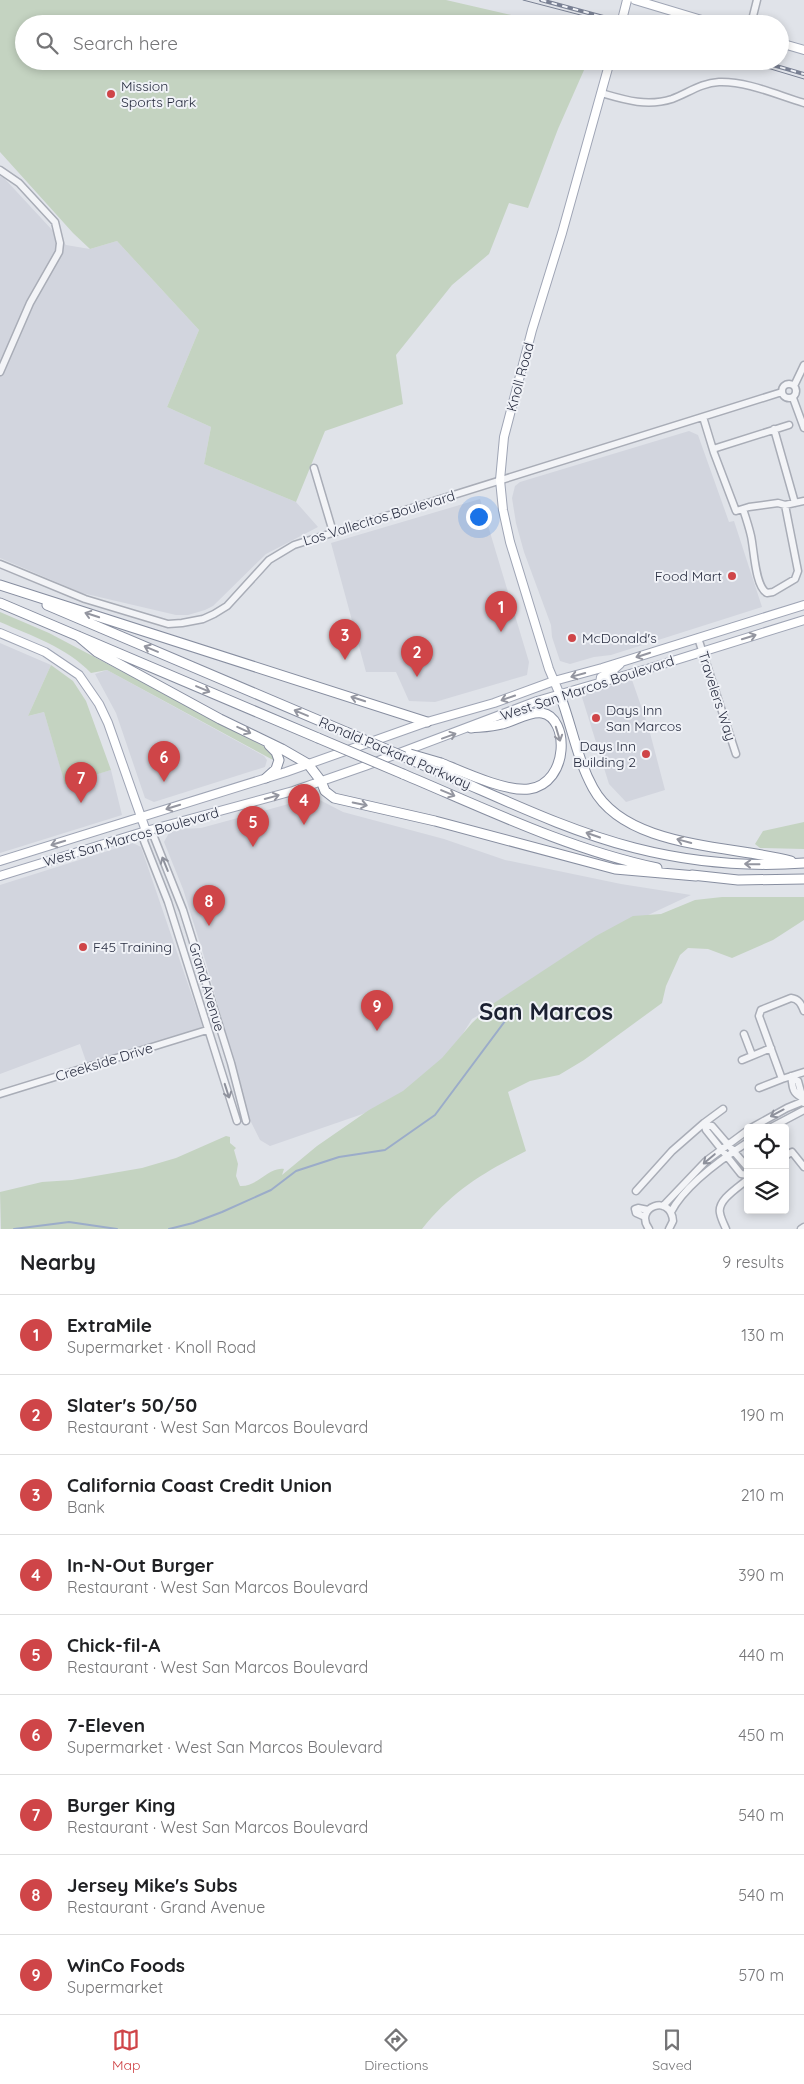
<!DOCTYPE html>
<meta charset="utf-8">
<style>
:root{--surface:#fff;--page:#f6f6f6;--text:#202124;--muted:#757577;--line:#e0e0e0;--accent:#cf4548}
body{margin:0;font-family:Quicksand,sans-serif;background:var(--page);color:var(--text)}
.controls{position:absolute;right:15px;bottom:15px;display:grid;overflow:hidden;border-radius:5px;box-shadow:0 2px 8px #0003}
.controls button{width:45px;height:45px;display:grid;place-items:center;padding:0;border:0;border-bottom:1px solid var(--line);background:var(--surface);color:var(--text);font:25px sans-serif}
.you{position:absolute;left:478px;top:516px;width:18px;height:18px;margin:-12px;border:4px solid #fff;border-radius:50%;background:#1a73e8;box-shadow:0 0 0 8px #1a73e833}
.badge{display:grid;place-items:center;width:32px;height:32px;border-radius:50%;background:var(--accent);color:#fff;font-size:16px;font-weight:700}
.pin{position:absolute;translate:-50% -41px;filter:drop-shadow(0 1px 2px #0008)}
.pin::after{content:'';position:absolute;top:26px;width:18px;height:15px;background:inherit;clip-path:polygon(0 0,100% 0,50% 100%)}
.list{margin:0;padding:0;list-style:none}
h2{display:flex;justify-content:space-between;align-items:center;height:65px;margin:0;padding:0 20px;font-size:21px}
h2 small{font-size:16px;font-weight:400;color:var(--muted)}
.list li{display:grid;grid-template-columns:32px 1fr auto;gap:15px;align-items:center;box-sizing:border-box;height:80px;padding:0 20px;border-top:1px solid var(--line)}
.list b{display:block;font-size:19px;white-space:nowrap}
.list p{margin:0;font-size:16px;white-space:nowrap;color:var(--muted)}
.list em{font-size:16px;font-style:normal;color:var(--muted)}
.icon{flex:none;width:28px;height:28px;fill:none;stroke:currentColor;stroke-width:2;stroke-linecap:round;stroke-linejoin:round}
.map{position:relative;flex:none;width:804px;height:1229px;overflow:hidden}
.search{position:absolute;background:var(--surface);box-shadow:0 2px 8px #0003;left:15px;right:15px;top:15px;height:55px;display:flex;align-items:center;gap:12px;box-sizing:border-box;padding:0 18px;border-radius:28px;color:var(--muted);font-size:19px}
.sheet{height:785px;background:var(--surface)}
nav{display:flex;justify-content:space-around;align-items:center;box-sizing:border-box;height:70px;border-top:1px solid var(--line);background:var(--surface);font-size:14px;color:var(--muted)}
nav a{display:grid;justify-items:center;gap:2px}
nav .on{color:var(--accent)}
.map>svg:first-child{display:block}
.built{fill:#d2d5de}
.green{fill:#c4d3c1}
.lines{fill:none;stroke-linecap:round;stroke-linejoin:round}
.stream{stroke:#9bacc9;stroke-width:2}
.minor-casing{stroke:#a9adb7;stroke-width:9}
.major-casing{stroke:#9fa5b5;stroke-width:10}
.highway-casing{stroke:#878ea0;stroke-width:11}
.minor{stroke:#f3f4f7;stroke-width:6}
.major{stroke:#fff;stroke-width:8}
.highway{stroke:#fff;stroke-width:9}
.tram{stroke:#798093;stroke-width:1}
.rail-casing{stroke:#798093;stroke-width:4}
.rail{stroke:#f0f2f7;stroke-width:2;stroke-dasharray:5.5;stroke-linecap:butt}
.highway-bridge-casing{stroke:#878ea0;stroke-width:11;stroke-linecap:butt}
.highway-bridge{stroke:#fff;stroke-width:9}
.oneway{stroke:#9496a0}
.oneway2{stroke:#8e919c}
.poi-dot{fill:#cf4548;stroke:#f0f2f7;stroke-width:2}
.labels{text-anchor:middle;stroke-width:4;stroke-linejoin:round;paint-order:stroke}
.poi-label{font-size:14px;fill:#292e41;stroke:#f0f2f7;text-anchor:start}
.street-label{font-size:14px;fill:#292e41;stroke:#f0f2f7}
.town-label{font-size:24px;font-weight:bold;fill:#1b2031;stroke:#f0f2f7}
</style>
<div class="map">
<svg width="804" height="1229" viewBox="0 0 804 1229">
<rect width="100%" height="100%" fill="#e0e3e9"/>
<!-- built -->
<path class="built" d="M0,176L4,178L66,245L90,249L117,241L199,330L167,407L211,427L204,464L296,502L318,527L266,554L213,606L205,610L188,615H176L82,593L0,558Z
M689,431L698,435L729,522L734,521L762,607L611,655L594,657L570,664L560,661L552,637L551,625L524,552L516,523L512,498L515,486L520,482Z
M480,499L529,662L527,675L435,702L409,701L396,672H366L331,543Z
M0,643L51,665L28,716L44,712L65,783L111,770L122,815L0,853Z
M107,670L264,756L267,760L265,767L154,802L145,798L116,713L95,674Z
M632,680L649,729L665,790L626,802L609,784L581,694Z
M314,797L343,812L444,839L505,860L621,884L691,895L629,924L529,986L472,1019L454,1048L403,1100L270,1146L260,1140L250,1120L207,966L183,889L164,842L169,833L181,829L201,828Z
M133,843L141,847L203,1028L87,1064L80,1044L0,1074V885Z"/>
<!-- green -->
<path class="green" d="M0,0H446L550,24H24V61H588L558,129L528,208L509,203L489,254L452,285L396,355L403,404L325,431L296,502L204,464L211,427L167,407L199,330L117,241L90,249L73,233L0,152Z
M0,612L49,633L263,746L273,752L275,761L107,670L91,673C66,647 32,636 0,622Z
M51,665L73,681L86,701L111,770L65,784L44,712L28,716Z
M804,822V849L760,848L755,844L763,831Z
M722,897H804V920L773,940L732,958L708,949L688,948L680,955L666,986L662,1003L584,1060L559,1075L530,1081L508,1092L526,1151C484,1172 452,1191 422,1229H1L0,1192L42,1182L72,1180L142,1168L176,1158L226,1136L230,1137V1143L236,1148L234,1150L238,1164L236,1176L240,1186C258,1187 268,1167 284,1169L282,1175L317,1146L369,1110L403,1091L442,1058L472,1023L491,1005L596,936L633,916L661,914L695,900Z"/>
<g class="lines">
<!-- stream -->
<path class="stream" d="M14,1229L69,1222L117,1229
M169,1229L193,1223L222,1212L271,1190L296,1171L339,1157L385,1150L435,1115L517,1005"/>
<defs>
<path id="minor" d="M751,24L757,0
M601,93C625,100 647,107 672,99C688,93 701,83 719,82C747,81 777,95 804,103
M0,170L19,183L55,222L60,243L59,252L30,303L0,372
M782 391a7 7 0 1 1 14 0a7 7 0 1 1-14 0Z
M794,386L804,365
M793,398L804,428
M703,417L714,453L736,511L749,507L778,503L785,505L804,501
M774,429L795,503
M713,449L789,425
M314,468L333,532
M743,509C746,518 749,527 751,536C754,549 755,587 767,593L773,592L795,579L798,571L785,505
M0,564L85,599L168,624L182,623L203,619L214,614L227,606L269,560L294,545L782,392
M698,638L736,754
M804,1011C801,1004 799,999 791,998L761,1010L759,1016L782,1079L804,1072
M744,1034L752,1055
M742,1060L771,1048
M791,1076C793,1085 791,1092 801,1097
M792,1078L798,1081L804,1103
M759,1088L782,1079
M0,1094L207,1030
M723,1109L704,1123L706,1130L741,1174L748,1175
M237,1121L168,902L144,841L146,831L154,837L183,910L231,1063L246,1121
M706,1125L712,1126L748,1168
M751,1128L787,1108L804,1101
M770,1128L804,1110
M785,1156L792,1152L804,1167
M636,1191L672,1151L704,1123
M663,1206L706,1161L748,1130
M671,1212C685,1185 723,1158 748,1142
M645,1217L636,1213L635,1209L638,1208L648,1210
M649,1229C633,1207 671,1193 673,1221L669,1229
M726,1229C724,1224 721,1219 720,1213C717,1200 739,1187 748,1179
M801,1229L804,1227"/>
<path id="major" d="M635,0L715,24
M621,24L627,0
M780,43L804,50
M0,633L45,652L79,675L99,704L108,723L146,831
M600,683L601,677L611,672L620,664
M560,695L549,669L510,542L503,510L500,480L504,437L532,330L562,233L610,61
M0,861L286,772L427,722L494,703L554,681L602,668L804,605
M0,876L146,831L293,791L365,766L537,701L647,669L804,620"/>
<path id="highway" d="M0,585L427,722
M0,603L318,738
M47,605L346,732
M78,636L97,652L220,719L282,749L308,764L321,781L325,791L334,798L435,821L615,869L696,876
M560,695C572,726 577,759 593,788C626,849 732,845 791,861
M441,763C463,772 506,792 529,789C570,783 569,717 542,713C529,711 515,721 502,724C492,727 481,727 471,728
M430,768C497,796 564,830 635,848C690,862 748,867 804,863
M403,774C486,809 568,849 657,868
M266,778L276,769L279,760L276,752L269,745
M692,875L738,880L804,879"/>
</defs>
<!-- minor casing -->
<use href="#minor" class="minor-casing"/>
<!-- major casing -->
<use href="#major" class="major-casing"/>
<!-- highway casing -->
<use href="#highway" class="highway-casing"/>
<!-- minor -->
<use href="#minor" class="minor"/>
<!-- major -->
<use href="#major" class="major"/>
<!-- highway -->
<use href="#highway" class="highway"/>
<!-- tram -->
<path class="tram" d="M523,0L615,24
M744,61L804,79"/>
<defs>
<path id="rail" d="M541,0L629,24
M759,61L804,74"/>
</defs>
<!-- rail casing -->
<use href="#rail" class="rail-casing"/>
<!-- rail -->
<use href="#rail" class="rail"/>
<defs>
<path id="highway-bridge" d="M346,732L430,768
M318,738L403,774
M410,754L441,763"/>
</defs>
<!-- highway-bridge casing -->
<use href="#highway-bridge" class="highway-bridge-casing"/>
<!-- highway-bridge -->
<use href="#highway-bridge" class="highway-bridge"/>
</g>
<!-- one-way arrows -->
<defs><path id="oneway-shaft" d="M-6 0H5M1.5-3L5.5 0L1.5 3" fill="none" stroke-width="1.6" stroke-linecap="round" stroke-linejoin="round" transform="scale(1.25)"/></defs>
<g class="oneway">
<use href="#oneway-shaft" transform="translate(92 615) rotate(-162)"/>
<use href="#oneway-shaft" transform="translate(749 637) rotate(-17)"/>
<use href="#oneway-shaft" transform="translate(151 649) rotate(-157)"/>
<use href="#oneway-shaft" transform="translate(643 655) rotate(162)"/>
<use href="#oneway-shaft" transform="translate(578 675) rotate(165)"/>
<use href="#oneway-shaft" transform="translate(203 689) rotate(23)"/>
<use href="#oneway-shaft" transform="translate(508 698) rotate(161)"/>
<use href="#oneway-shaft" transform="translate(358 699) rotate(-162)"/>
<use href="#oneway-shaft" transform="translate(301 713) rotate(-157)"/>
<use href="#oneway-shaft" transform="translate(244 730) rotate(25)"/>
<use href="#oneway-shaft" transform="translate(558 734) rotate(73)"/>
<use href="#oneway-shaft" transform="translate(449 736) rotate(-20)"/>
<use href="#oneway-shaft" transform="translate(448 793) rotate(23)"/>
<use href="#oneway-shaft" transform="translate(272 797) rotate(-15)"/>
<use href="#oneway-shaft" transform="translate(360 804) rotate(12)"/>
<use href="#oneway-shaft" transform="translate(173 807) rotate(163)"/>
<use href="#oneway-shaft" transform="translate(593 835) rotate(-161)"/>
<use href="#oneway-shaft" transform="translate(684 841) rotate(-165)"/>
<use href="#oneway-shaft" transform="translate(58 843) rotate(163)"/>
<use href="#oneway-shaft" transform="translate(752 864) rotate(-179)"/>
</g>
<g class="oneway2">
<use href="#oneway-shaft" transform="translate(165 864) rotate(-112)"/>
<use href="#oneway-shaft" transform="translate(227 1091) rotate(72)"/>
<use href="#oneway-shaft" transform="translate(777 1113) rotate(152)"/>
<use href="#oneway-shaft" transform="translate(709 1159) rotate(140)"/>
</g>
<!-- markers -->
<g class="poi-dot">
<circle cx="111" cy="94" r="5"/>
<circle cx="732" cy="576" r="5"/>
<circle cx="572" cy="638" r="5"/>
<circle cx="596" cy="718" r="5"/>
<circle cx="646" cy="754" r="5"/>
<circle cx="83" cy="947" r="5"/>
</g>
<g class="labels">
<!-- poi labels -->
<g class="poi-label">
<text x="121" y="91">Mission<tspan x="121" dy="16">Sports Park</tspan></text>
<text x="722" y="581" text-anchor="end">Food Mart</text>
<text x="582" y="643">McDonald's</text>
<text x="606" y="715">Days Inn<tspan x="606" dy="16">San Marcos</tspan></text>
<text x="636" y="751" text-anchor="end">Days Inn<tspan x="636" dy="16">Building 2</tspan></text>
<text x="93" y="952">F45 Training</text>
</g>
<!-- street labels -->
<g class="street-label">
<text transform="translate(520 377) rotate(-75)" y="5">Knoll Road</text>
<text transform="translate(379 518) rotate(-17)" y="5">Los Vallecitos Boulevard</text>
<text transform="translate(587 688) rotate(-18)" y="5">West San Marcos Boulevard</text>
<text transform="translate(717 696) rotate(72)" y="5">Travelers Way</text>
<text transform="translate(395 753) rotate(23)" y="5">Ronald Packard Parkway</text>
<text transform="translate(131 837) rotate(-16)" y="5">West San Marcos Boulevard</text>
<text transform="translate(207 987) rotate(73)" y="5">Grand Avenue</text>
<text transform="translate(104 1062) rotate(-17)" y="5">Creekside Drive</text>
</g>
<!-- town labels -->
<g class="town-label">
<text x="546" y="1020">San Marcos</text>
</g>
</g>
</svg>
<div class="controls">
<button><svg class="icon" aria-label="locate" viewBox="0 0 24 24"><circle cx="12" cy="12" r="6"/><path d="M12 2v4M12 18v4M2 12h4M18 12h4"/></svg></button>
<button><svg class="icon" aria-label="layers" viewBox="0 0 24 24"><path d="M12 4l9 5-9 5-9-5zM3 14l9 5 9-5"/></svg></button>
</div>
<div class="you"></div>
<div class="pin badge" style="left:501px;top:632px">1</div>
<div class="pin badge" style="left:417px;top:677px">2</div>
<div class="pin badge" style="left:345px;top:660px">3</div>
<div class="pin badge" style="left:304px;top:825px">4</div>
<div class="pin badge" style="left:253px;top:847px">5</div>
<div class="pin badge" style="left:164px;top:782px">6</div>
<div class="pin badge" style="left:81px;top:803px">7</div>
<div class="pin badge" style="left:209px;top:926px">8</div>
<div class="pin badge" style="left:377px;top:1031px">9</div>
<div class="search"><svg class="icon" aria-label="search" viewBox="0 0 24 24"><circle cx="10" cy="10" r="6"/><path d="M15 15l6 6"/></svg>Search here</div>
</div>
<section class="sheet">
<h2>Nearby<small>9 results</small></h2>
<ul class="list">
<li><span class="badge">1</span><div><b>ExtraMile</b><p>Supermarket · Knoll Road</p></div><em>130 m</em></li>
<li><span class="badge">2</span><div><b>Slater's 50/50</b><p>Restaurant · West San Marcos Boulevard</p></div><em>190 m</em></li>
<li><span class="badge">3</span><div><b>California Coast Credit Union</b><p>Bank</p></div><em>210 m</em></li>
<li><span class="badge">4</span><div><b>In-N-Out Burger</b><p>Restaurant · West San Marcos Boulevard</p></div><em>390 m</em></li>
<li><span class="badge">5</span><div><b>Chick-fil-A</b><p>Restaurant · West San Marcos Boulevard</p></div><em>440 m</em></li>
<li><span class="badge">6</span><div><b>7-Eleven</b><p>Supermarket · West San Marcos Boulevard</p></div><em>450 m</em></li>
<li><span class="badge">7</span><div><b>Burger King</b><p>Restaurant · West San Marcos Boulevard</p></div><em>540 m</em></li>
<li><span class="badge">8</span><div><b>Jersey Mike's Subs</b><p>Restaurant · Grand Avenue</p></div><em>540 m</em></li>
<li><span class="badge">9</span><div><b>WinCo Foods</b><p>Supermarket</p></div><em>570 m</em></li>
</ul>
</section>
<nav>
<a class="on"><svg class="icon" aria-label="map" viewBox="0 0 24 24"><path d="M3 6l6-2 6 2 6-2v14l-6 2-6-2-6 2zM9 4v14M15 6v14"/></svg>Map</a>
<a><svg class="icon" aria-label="directions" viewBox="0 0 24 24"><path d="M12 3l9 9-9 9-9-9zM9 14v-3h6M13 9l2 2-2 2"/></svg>Directions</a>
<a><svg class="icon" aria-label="saved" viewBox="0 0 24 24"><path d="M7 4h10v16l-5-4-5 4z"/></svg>Saved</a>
</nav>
